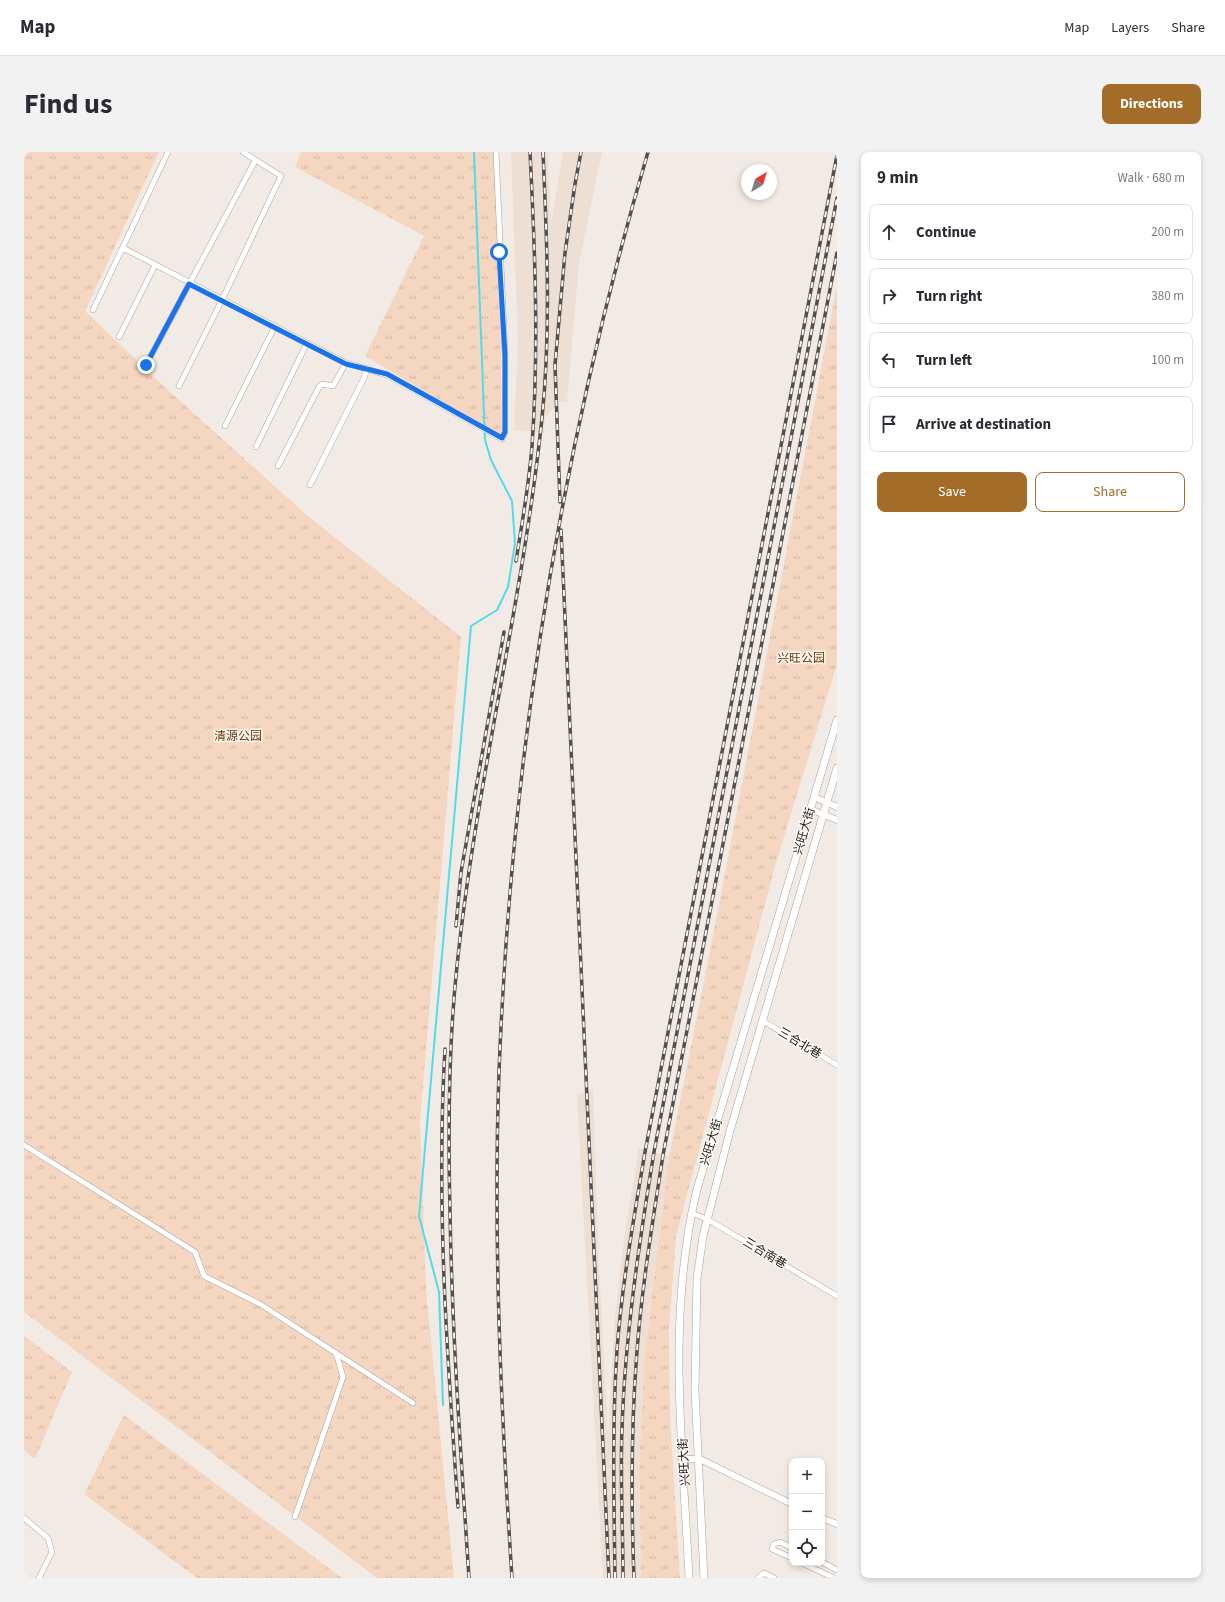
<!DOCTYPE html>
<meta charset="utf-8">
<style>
:root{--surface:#fff;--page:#f2f2f3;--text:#2b2b33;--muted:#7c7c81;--line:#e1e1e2;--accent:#a36c28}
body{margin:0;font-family:"Source Sans 3","Noto Sans SC",sans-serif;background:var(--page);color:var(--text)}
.controls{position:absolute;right:12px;bottom:12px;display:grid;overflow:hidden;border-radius:8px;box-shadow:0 2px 6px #0003}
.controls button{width:36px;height:36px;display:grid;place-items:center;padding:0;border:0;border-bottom:1px solid var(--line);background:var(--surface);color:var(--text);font:20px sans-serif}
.compass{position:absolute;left:717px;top:12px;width:36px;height:36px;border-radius:50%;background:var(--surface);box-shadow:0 2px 6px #0003;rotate:38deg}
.stop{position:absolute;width:12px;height:12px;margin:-9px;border:3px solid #1a73e8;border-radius:50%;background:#fff}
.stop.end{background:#1a73e8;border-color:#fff;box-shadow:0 1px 4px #0008}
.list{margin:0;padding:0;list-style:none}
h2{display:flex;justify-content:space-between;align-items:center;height:52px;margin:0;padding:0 16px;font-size:17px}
h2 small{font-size:13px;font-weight:400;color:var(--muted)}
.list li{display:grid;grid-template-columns:26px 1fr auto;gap:12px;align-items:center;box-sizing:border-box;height:56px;margin:0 8px 8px;padding:0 8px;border:1px solid var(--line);border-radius:8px}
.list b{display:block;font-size:15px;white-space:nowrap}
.list em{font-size:13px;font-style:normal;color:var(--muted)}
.actions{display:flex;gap:8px;padding:12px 16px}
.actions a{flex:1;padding:9px 0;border:1px solid var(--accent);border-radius:8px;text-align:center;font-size:14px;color:var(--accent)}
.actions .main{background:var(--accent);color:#fff}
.icon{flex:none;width:22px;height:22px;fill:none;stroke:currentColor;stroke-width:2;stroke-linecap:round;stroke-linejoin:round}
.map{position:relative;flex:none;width:813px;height:1426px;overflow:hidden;border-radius:8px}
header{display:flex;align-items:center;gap:24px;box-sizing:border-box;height:56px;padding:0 20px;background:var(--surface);border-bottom:1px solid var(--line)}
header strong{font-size:19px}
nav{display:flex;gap:22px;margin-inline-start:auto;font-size:14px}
.intro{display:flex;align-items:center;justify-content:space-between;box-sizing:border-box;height:96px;padding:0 24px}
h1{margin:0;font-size:28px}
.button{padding:10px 18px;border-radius:8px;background:var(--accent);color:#fff;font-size:14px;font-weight:700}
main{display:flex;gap:24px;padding:0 24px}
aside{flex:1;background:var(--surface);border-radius:8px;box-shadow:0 2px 6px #0003}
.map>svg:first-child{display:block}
.built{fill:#eddfd4}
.grass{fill:url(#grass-tufts)}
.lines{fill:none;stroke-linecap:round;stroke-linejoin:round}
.stream{stroke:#53daed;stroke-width:2}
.minor-casing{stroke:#aba39e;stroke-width:6}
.tertiary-casing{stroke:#aba39e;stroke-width:7}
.secondary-casing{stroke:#aba39e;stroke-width:8}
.minor{stroke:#fff;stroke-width:5}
.tertiary{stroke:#fff;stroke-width:6}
.secondary{stroke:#fff;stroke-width:7}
.rail-casing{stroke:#534f4c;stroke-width:3.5}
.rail{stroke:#fff8f3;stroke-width:2;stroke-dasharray:6;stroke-linecap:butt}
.route{stroke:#1a73e8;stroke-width:5}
.labels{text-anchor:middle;stroke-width:3;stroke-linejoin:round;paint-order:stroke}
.park-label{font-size:12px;fill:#6a3a09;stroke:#fff8f3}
.street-label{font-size:12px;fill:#1d1a18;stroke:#fff8f3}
</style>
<header>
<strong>Map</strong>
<nav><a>Map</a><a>Layers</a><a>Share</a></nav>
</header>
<div class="intro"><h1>Find us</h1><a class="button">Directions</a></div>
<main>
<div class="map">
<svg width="813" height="1426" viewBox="0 0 813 1426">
<defs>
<pattern id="grass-tufts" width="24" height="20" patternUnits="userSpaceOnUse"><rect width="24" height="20" fill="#f5d7c1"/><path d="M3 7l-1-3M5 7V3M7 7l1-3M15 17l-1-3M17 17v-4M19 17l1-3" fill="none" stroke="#d2b8a5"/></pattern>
</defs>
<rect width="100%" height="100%" fill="#f2ebe5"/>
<!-- built -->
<path class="built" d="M487,0H524L527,71L539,0H578L555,111L543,250H535L521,266L520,281L490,278L494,191Z
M569,938L575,1112L584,1286L591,1164L600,1087L615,996L645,1005L621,1200L615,1313L617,1426H579L553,943Z"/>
<!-- grass -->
<path class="grass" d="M0,0H135L61,159L145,239L285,365L437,485L396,969L402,1137L430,1426H353L0,1160Z
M277,0H474L478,285L341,204L400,84L271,15Z
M813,133V512L752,711L652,1084L645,1179L646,1264L656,1426H617L615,1313L621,1200L645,1005L694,758Z
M0,1184L48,1220L11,1307L0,1298Z
M100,1263L318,1426H173L60,1342Z"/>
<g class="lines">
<!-- stream -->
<path class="stream" d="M419,1253L415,1140L395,1064L447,474L473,458L484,435L491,391L488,349L467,308L461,288L450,0"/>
<defs>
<path id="minor" d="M99,96L322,211L363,223L478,287L481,280V203L472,0
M69,158L144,0
M95,185L131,113
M122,213L231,9
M155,234L198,148L257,24L219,0
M201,274L251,174
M232,295L283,191
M254,314L295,235L298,232L309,234L322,211
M286,333L340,226L343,216
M739,869L813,913
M0,993L171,1100L180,1124L236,1152L389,1251
M667,1061L683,1067L813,1144
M271,1365L319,1225L312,1201
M0,1366L24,1386L28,1400L15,1426
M768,1396L756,1390L750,1392L748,1397L768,1406
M798,1410L813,1418
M778,1411L810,1426
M734,1426L740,1421L750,1426"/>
<path id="tertiary" d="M790,645L813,655
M786,657L813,668
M660,1307H676L768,1352
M798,1366L813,1372"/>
<path id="secondary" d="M665,1426C659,1296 642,1166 673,1037L813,568
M680,1426L671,1238L673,1127L679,1084L706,979L813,616"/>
</defs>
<!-- minor casing -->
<use href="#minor" class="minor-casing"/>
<!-- tertiary casing -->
<use href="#tertiary" class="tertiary-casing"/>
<!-- secondary casing -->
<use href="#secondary" class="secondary-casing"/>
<!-- minor -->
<use href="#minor" class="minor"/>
<!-- tertiary -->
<use href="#tertiary" class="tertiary"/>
<!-- secondary -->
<use href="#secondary" class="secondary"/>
<defs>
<path id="rail" d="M536,350L531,213L541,101L551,32L557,0
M537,378L585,1426
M492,409C498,371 505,333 508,294C515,196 511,98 506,0
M432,774L437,720L480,480
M421,897C412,1049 423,1203 434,1355
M445,1426C437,1304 428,1182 426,1059C424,978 424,896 433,814C452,630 499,450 518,266C527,178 523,89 519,0
M488,1426C477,1258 469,1088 475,920C487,608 536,299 624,0
M591,1426C590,1350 588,1274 593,1198C598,1132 610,1065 621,1000L813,3
M599,1426C599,1377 596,1327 598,1277C601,1184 615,1092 630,1000L813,46
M610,1426C607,1350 607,1274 613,1199C618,1133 629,1068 639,1003L813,101"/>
</defs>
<!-- rail casing -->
<use href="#rail" class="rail-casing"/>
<!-- rail -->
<use href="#rail" class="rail"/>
</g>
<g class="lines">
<!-- route -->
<path class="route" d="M122,213L165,132L322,212L363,222L478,286L481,280V203L475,100"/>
</g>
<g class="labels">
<!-- park labels -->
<g class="park-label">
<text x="777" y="510">兴旺公园</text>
<text x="214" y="588">清源公园</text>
</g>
<!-- street labels -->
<g class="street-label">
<text transform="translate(780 679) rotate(-74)" y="4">兴旺大街</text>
<text transform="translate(776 891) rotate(31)" y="4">三合北巷</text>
<text transform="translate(687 990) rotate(-73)" y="4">兴旺大街</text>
<text transform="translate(741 1101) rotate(31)" y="4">三合南巷</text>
<text transform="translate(660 1310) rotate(-93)" y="4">兴旺大街</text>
</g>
</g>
</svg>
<div class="controls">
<button>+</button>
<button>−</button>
<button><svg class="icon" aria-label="locate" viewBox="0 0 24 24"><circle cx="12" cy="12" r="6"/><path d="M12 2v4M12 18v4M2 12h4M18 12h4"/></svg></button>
</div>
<svg class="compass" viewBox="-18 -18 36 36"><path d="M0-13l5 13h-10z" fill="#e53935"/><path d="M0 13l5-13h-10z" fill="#7c7c81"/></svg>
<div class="stop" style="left:475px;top:100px"></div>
<div class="stop end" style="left:122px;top:213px"></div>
</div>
<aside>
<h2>9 min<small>Walk · 680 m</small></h2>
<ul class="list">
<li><svg class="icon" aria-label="ahead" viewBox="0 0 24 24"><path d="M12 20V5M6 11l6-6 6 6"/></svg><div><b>Continue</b></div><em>200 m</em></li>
<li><svg class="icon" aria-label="right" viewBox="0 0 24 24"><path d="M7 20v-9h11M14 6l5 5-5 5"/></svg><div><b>Turn right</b></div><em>380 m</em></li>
<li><svg class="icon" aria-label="left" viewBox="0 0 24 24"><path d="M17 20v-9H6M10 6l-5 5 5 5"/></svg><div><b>Turn left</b></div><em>100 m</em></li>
<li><svg class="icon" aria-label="arrive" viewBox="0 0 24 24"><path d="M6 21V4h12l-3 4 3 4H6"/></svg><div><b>Arrive at destination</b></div></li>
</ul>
<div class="actions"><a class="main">Save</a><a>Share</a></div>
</aside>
</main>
